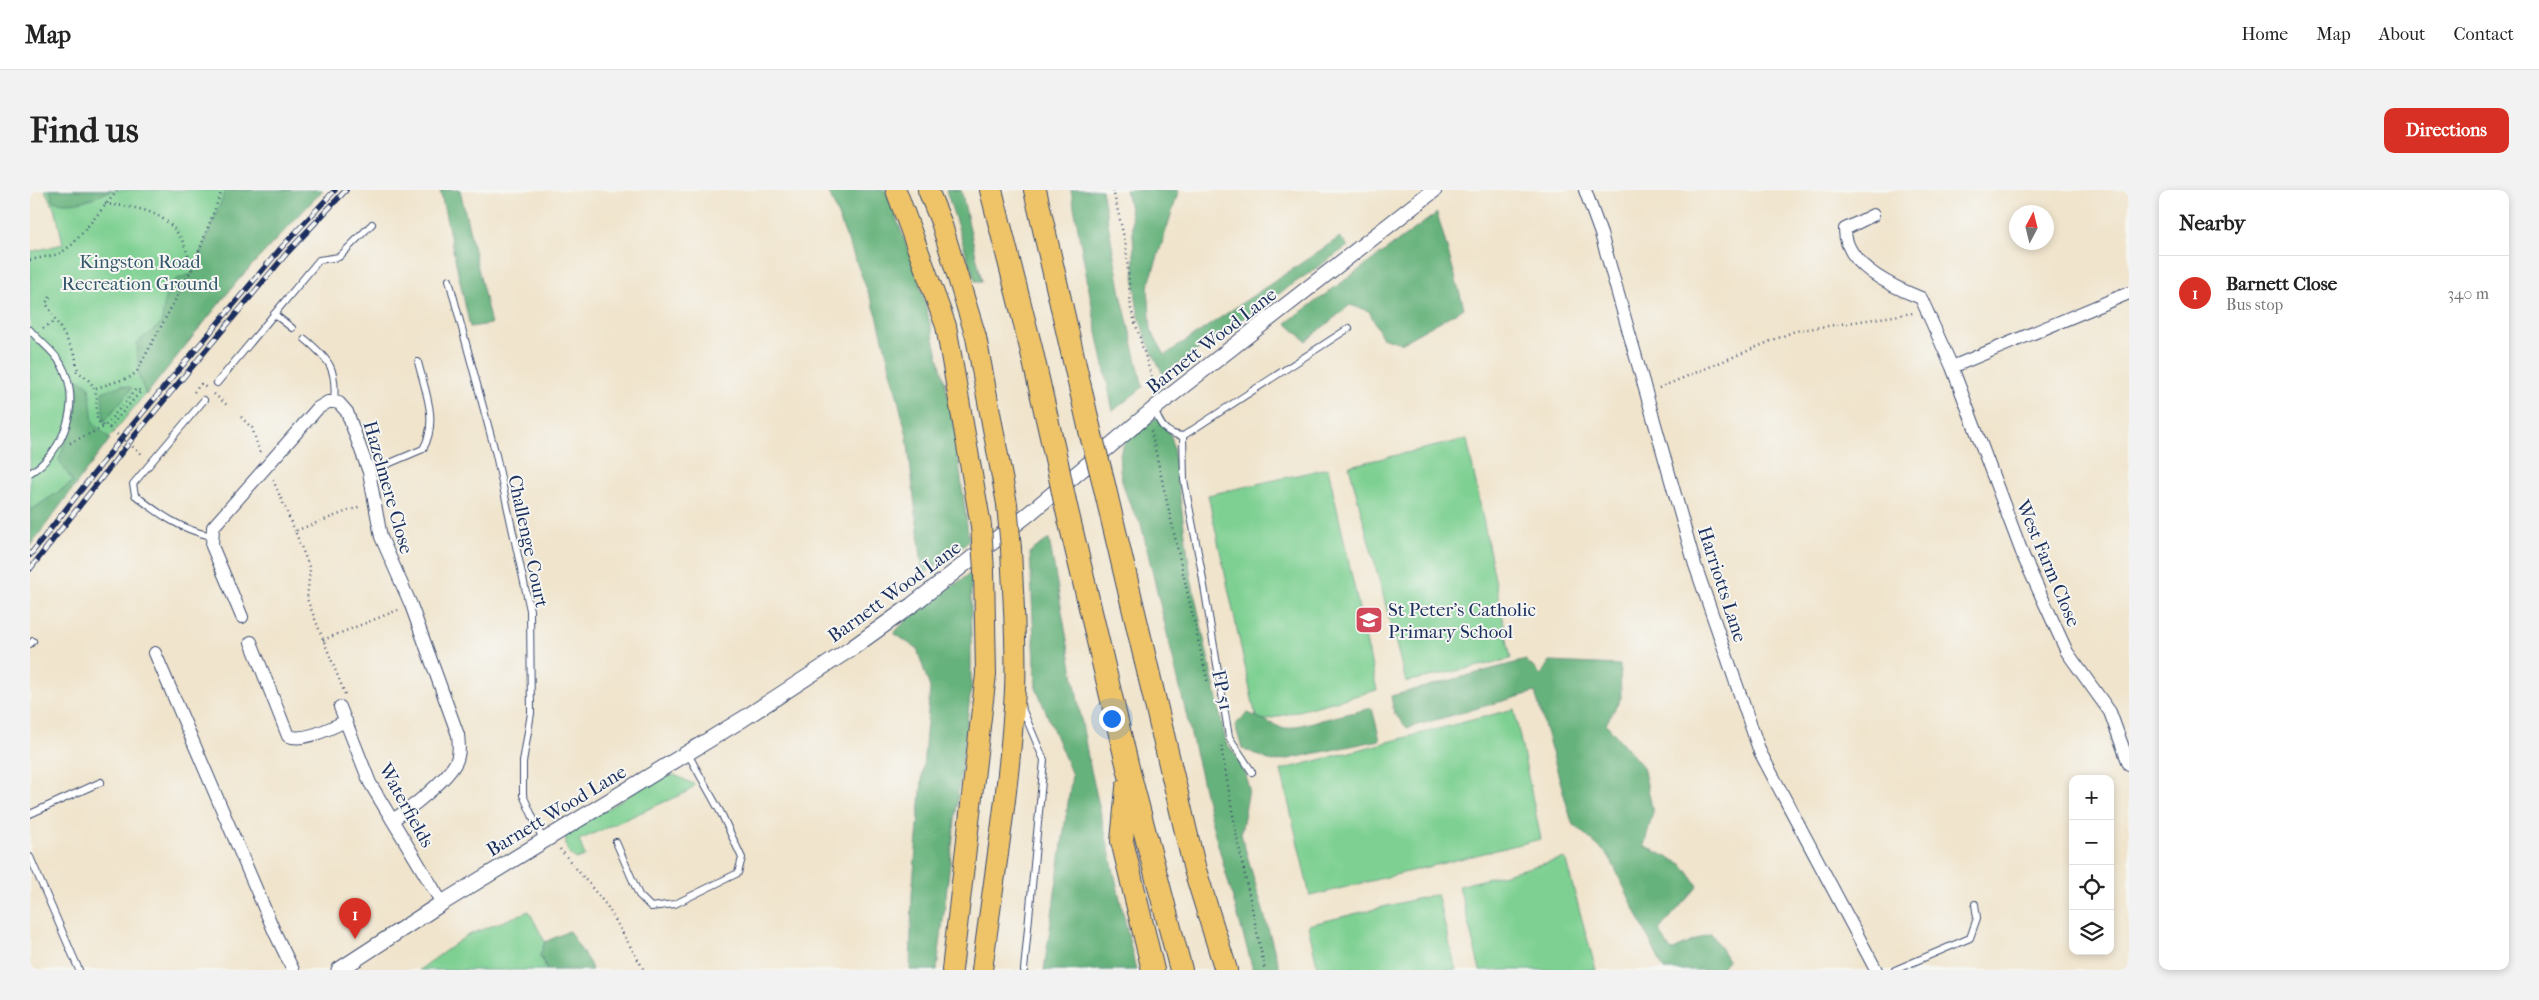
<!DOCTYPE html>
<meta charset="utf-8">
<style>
:root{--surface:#fff;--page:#f2f2f2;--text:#222;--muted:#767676;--line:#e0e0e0;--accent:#d93025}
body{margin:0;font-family:"IM FELL French Canon",serif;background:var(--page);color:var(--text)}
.controls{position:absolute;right:15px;bottom:15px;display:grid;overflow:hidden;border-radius:10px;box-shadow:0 2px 8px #0003}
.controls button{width:45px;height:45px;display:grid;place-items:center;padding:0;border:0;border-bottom:1px solid var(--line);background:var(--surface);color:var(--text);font:25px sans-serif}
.compass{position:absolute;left:1979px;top:15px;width:45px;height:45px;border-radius:50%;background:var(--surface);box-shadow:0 2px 8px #0003;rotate:7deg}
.you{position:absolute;left:1081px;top:528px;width:18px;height:18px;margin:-12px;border:4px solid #fff;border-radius:50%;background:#1a73e8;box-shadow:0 0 0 8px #1a73e833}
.badge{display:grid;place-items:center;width:32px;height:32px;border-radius:50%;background:var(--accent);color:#fff;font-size:16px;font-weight:700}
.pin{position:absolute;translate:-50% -41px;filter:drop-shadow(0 1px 2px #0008)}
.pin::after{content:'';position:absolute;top:26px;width:18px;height:15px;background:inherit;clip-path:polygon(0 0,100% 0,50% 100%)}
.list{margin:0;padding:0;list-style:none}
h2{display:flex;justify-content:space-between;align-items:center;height:65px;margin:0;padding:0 20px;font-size:21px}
h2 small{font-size:16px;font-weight:400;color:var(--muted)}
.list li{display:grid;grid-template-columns:32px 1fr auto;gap:15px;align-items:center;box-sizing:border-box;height:75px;padding:0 20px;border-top:1px solid var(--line)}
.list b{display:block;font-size:19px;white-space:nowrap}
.list p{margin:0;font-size:16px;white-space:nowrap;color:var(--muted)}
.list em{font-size:16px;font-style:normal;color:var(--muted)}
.icon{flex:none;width:28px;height:28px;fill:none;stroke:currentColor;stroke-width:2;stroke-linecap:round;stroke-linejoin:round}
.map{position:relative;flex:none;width:2099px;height:780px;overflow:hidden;border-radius:10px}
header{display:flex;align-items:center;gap:30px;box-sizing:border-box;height:70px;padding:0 25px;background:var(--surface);border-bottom:1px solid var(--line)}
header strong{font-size:24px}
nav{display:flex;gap:28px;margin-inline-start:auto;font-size:18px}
.intro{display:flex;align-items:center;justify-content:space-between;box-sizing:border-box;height:120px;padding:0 30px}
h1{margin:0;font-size:35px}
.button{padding:12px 22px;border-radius:10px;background:var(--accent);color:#fff;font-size:18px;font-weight:700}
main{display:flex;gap:30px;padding:0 30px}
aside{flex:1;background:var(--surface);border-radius:10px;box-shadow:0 2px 8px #0003}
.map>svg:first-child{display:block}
.green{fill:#7ed092;stroke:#4c8078}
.forest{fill:#66b27c;stroke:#40706d}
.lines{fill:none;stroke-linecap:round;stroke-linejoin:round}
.service-casing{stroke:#3b4a6e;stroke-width:8}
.minor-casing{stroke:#3b4a6e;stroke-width:14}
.tertiary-casing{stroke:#3b4a6e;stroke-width:17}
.trunk-casing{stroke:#3b4a6e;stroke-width:22}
.motorway-casing{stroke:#3b4a6e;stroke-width:24}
.path{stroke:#3b4a6e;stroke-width:2.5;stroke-dasharray:1 4;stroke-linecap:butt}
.service{stroke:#fff;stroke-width:6}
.minor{stroke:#fff;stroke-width:12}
.tertiary{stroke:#fff;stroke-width:15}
.trunk{stroke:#efc469;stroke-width:20}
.motorway{stroke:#efc469;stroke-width:22}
.rail-casing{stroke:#1b2f5e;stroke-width:5.5}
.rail{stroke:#f6f6f2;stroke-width:4;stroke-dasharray:11;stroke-linecap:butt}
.trunk-bridge-casing{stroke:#3b4a6e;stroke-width:22;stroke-linecap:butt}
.motorway-bridge-casing{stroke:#3b4a6e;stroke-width:24;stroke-linecap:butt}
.path-bridge{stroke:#3b4a6e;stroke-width:2.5;stroke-dasharray:1 4;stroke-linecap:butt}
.trunk-bridge{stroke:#efc469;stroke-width:20}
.motorway-bridge{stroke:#efc469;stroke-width:22}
.labels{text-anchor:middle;stroke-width:4;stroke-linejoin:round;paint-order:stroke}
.park-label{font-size:19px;fill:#34576b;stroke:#f6f6f2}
.street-label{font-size:19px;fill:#1b2f5e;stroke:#f6f6f2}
.poi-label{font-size:19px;fill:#1b2f5e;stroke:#f6f6f2;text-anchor:start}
</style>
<header>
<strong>Map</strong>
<nav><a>Home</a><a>Map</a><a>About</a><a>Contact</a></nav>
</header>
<div class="intro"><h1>Find us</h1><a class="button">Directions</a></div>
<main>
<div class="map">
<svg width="2099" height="780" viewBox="0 0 2099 780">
<rect width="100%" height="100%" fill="#f6f6f2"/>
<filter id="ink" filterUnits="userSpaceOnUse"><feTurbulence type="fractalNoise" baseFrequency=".02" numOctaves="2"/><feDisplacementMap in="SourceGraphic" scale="10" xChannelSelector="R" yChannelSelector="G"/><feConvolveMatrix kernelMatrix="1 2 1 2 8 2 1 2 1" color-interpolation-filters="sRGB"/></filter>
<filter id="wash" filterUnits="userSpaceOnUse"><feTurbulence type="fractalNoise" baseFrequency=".0096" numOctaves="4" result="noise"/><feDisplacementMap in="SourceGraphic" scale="20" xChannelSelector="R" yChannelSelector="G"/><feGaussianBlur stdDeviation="1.12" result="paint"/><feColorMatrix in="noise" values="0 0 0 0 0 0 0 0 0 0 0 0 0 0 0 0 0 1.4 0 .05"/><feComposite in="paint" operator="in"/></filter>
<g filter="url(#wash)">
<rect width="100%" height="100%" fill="#f0e4cc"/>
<!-- green -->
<path class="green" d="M15,0H260L266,27L209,89L43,292L0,321V62L33,54L26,22Z
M1437,249L1481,469L1376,492L1319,276Z
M1298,278L1347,500L1227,532L1178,305Z
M1484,519L1511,649L1280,706L1251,580Z
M645,585L665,595L659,601L549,650L555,666L547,669C536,664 535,656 536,644L627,588Z
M1535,668L1566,780H1450L1429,696Z
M1407,704L1426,780H1288L1278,735Z
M499,721L515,752L510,766L517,780H389L436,746Z"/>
<!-- forest -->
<path class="forest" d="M20,0H82C64,8 43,17 23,11Z
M196,0H293L209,89L116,205L109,187L107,153L131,134C137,108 130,91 162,84Z
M410,0H430L461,134L440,137Z
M798,0H856L889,89L923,225L939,351L893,385L877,246L847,125Z
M916,0H931L952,91H945Z
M1041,0H1072L1091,104L1113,197L1083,221L1064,127Z
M1095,0H1149L1118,97L1121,140L1135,165L1310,47L1318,56L1133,184C1122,162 1111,141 1107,116C1101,78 1108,37 1095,0Z
M1407,23L1434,118L1371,153L1352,147L1339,121L1320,115L1276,151L1256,133Z
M47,188L59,196L63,233L80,249L0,356V321L43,292L29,270L47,219Z
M92,195L102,198L74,232L72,202Z
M1131,225L1142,249L1161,388L1196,552L1212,574L1219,599L1211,644L1250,780H1223L1183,637L1111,334C1099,317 1081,273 1094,254C1101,242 1120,233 1131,225Z
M1019,349L1058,567L1106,780H1014L1042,585L1006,498L1000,362Z
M941,383V499L907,780H880L882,705L900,498L887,459L864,443L878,428Z
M1496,470L1511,485L1519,472L1590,475L1591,508L1576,534L1613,577L1623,622L1614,656L1652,674L1668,696L1629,740L1641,761L1681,743L1698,770L1689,780H1634L1579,666L1542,633L1505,502L1377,538L1364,523L1361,506Z
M1342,518L1350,550L1243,572L1212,558L1205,535L1218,523L1254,539Z
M539,741L560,774L562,780H517L510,765L515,752Z"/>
</g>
<g filter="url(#ink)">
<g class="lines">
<defs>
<path id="service" d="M419,90L466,265L500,420L501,523L493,572V605L513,650
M244,124L262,138
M0,140C9,151 24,161 31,174C53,212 34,262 0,283
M275,149C300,170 307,179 304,212
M187,193L289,70L309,67L342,34
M174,210L103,294L105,305C129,324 150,339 181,346
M1124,219C1130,235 1135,244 1153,246L1319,138
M1153,246L1154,290L1171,378L1199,547L1222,582
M339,282L393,259C409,231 395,201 388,172
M0,454L3,451
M991,516L1014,570L994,780
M0,624L71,592
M586,652L609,705L621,717L645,714L708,683L712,668L692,625L658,564
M0,667L49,780
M1865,780L1940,748L1947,728L1945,714"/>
<path id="minor" d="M1555,0L1571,44L1665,375L1730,562L1846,780
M1843,25L1815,39C1814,75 1863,97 1891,108L1922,177L1994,368L2037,462L2080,522L2099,574
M1922,177L2099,103
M212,427L182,356L183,337L288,218L298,212H304L309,213L317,222L339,282L351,347L381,415L428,545C429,554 430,564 426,572C417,590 379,620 362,630
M221,452L258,546C275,552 300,538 316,531
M125,463L245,743L263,780
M310,517L340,593L412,713"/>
<path id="tertiary" d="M309,780L412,713L713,529L822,458L882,415L1001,322L1131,213L1404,0"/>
<path id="trunk" d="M866,0L916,136L951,336
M898,0L911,32L946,147L977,314
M922,780L956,484L954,381
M952,780C964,687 980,594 985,500C987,453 983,406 981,359"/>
<path id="motorway" d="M961,0L1001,158L1027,273
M1005,0L1061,245
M1071,282L1165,680L1196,780
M1035,312L1099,582L1151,780
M1097,598L1092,651L1123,780"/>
</defs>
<!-- service casing -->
<use href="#service" class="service-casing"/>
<!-- minor casing -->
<use href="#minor" class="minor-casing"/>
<!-- tertiary casing -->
<use href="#tertiary" class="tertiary-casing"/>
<!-- trunk casing -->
<use href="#trunk" class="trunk-casing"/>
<!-- motorway casing -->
<use href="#motorway" class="motorway-casing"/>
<!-- path -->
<path class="path" d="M1083,0L1096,56L1101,119L1125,198
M75,14C104,17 133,19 150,47C156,56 158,67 162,76
M0,70L29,64L43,54L88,0
M20,107L16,113L45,164L48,182
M13,138L25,131
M46,181C70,195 66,205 67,230L74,237
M66,198L101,187L107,181L163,77L192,0
M1629,198L1765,141L1883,123
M164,202L171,194L178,199
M184,204L198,216
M211,227L222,238L230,263
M1121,241L1178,494
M40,253L74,237L106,199L111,201L79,238
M243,290L265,341
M293,450L368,420
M315,504L277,409L280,379L265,341L331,316
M1191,556L1207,648L1235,780
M530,659L577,716L614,780"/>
<!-- service -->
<use href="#service" class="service"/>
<!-- minor -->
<use href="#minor" class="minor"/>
<!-- tertiary -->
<use href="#tertiary" class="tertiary"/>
<!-- trunk -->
<use href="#trunk" class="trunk"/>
<!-- motorway -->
<use href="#motorway" class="motorway"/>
<defs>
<path id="rail" d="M0,365L99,239L251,58L305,0
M0,379L106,244L257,63L316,0"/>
</defs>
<!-- rail casing -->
<use href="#rail" class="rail-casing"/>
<!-- rail -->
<use href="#rail" class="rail"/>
<defs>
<path id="trunk-bridge" d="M977,314L981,359
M951,336L954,381"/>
<path id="motorway-bridge" d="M1061,245L1071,282
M1027,273L1035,312"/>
</defs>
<!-- trunk-bridge casing -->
<use href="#trunk-bridge" class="trunk-bridge-casing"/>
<!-- motorway-bridge casing -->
<use href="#motorway-bridge" class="motorway-bridge-casing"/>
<!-- path-bridge -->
<path class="path-bridge" d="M79,238L113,265"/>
<!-- trunk-bridge -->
<use href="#trunk-bridge" class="trunk-bridge"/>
<!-- motorway-bridge -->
<use href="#motorway-bridge" class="motorway-bridge"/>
</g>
</g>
<!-- icons -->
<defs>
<symbol id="school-square" viewBox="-11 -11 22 22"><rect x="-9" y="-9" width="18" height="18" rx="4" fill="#d1495b" stroke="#f6f6f2"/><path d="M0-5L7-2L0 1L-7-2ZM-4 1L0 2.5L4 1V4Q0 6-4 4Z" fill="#fff"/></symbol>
</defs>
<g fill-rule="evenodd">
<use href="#school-square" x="1323" y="414" width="32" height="32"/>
</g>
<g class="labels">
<!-- park labels -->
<g class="park-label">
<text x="110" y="78">Kingston Road<tspan x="110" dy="22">Recreation Ground</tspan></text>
</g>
<!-- street labels -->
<g class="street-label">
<text transform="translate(1181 150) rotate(-38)" y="7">Barnett Wood Lane</text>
<text transform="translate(359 297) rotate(74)" y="7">Hazelmere Close</text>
<text transform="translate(499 351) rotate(78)" y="7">Challenge Court</text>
<text transform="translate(2019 373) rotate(67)" y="7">West Farm Close</text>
<text transform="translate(1693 394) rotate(72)" y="7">Harriotts Lane</text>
<text transform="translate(864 401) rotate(-36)" y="7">Barnett Wood Lane</text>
<text transform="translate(1193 500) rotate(78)" y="7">FP 51</text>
<text transform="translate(377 615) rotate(61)" y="7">Waterfields</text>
<text transform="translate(526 620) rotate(-31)" y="7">Barnett Wood Lane</text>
</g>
<!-- poi labels -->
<g class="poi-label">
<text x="1358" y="426">St Peter's Catholic<tspan x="1358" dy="22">Primary School</tspan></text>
</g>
</g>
</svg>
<div class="controls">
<button>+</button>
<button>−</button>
<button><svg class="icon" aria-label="locate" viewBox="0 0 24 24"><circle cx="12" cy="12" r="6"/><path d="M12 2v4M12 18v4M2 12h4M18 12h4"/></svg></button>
<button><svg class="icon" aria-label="layers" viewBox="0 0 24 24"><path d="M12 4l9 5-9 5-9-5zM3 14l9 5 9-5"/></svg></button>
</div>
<svg class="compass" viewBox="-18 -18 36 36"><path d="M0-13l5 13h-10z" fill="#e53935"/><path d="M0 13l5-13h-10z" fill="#767676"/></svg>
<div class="you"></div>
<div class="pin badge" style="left:325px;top:749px">1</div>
</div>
<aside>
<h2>Nearby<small></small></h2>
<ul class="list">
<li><span class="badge">1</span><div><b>Barnett Close</b><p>Bus stop</p></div><em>340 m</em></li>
</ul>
</aside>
</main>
